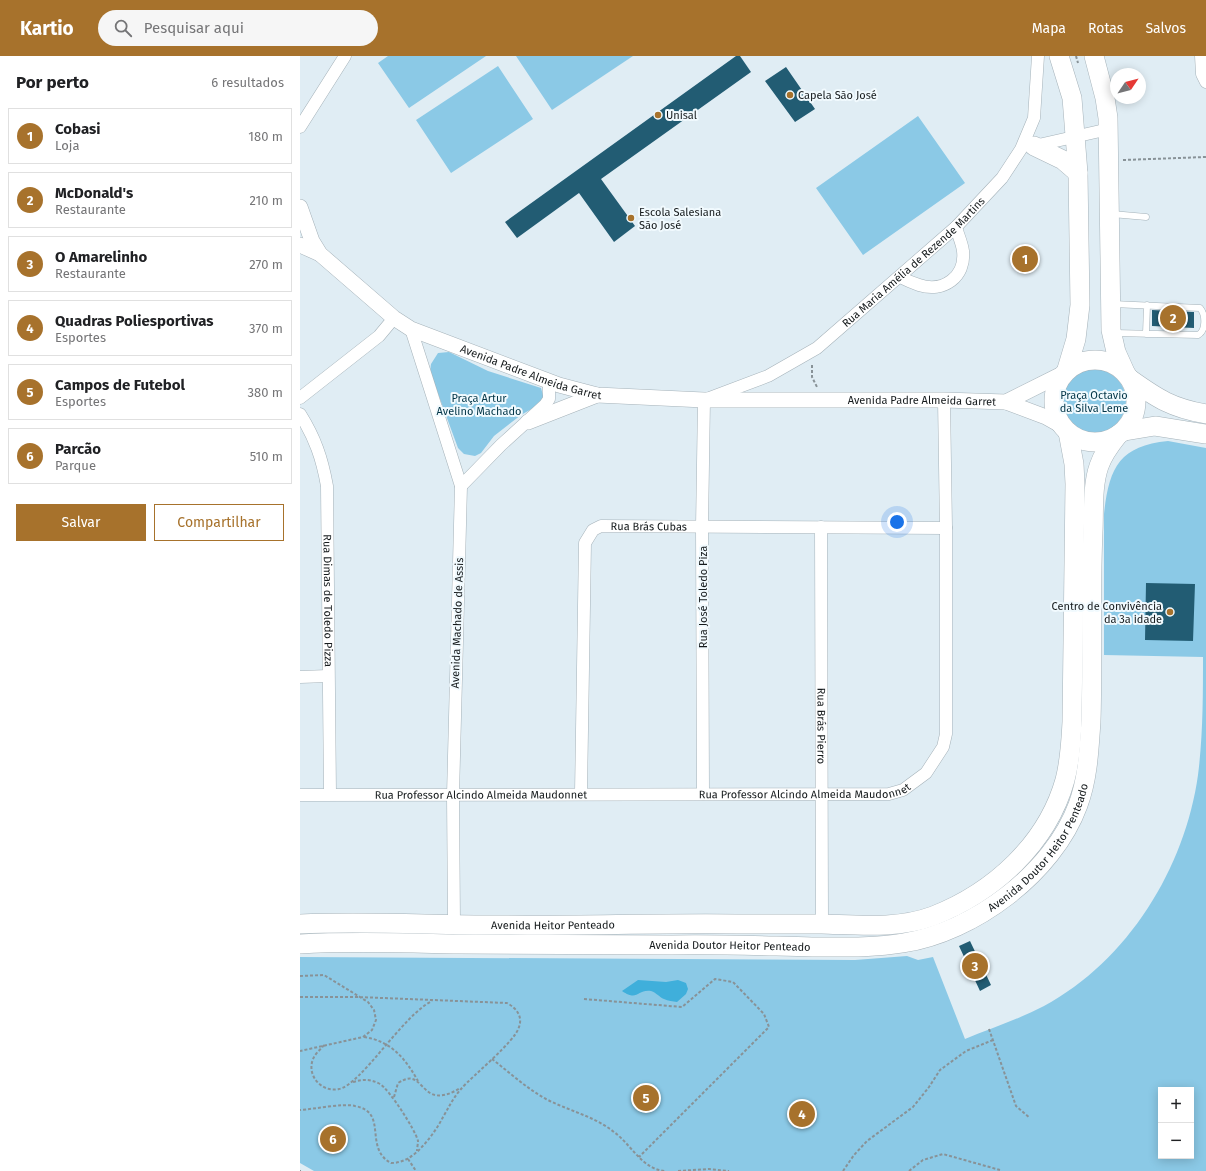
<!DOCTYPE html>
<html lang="pt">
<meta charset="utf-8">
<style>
:root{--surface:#fff;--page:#f6f6f6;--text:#202124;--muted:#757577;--line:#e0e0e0;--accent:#a7722c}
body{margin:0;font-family:"Fira Sans",sans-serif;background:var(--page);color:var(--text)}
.controls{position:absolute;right:12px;bottom:12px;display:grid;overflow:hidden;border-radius:0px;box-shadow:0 2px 10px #0003}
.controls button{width:36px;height:36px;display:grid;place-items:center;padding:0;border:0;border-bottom:1px solid var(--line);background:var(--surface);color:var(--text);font:20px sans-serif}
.compass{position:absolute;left:810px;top:12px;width:36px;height:36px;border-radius:50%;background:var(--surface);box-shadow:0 2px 10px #0003;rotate:55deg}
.you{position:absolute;left:597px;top:466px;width:14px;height:14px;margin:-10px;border:3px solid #fff;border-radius:50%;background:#1a73e8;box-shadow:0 0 0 6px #1a73e833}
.badge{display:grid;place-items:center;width:26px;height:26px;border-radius:50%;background:var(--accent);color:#fff;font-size:13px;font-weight:700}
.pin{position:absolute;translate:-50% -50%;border:2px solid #fff;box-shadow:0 1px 4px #0006}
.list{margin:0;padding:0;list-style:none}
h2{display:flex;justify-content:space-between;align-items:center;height:52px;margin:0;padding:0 16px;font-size:17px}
h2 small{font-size:13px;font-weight:400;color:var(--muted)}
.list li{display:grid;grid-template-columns:26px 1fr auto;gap:12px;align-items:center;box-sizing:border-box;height:56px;margin:0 8px 8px;padding:0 8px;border:1px solid var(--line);border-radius:0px}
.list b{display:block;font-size:15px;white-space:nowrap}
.list p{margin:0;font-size:13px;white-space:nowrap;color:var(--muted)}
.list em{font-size:13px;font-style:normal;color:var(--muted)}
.actions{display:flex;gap:8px;padding:12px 16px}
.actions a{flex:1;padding:9px 0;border:1px solid var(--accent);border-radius:0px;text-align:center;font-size:14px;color:var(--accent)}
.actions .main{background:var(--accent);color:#fff}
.icon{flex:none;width:22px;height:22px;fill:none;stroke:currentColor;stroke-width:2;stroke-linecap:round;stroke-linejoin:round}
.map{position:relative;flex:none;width:906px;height:1115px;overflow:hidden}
header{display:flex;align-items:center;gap:24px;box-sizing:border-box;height:56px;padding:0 20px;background:var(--accent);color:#fff}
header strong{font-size:19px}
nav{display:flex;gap:22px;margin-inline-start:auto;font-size:14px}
.search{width:280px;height:36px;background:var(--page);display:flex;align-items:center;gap:10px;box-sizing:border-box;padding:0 14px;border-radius:22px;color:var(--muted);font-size:15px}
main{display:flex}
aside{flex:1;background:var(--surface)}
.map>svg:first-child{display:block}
.green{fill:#8bc9e6;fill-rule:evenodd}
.water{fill:#3fafdb}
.building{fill:#225c73}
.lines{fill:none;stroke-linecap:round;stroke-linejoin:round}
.service-casing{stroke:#a5b2b9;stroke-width:7}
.minor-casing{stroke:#a5b2b9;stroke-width:13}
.tertiary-casing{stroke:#a5b2b9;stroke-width:16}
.primary-casing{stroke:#a5b2b9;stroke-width:20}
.path{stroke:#889297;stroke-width:2;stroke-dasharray:3 2;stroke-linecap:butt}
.service{stroke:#fff;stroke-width:6}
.minor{stroke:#fff;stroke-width:12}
.tertiary{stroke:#fff;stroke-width:15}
.primary{stroke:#fff;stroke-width:19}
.poi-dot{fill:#a7722c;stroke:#f1fafe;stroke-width:1.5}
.labels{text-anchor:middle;stroke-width:4;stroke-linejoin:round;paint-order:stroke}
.poi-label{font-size:11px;fill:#151a1c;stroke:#f1fafe;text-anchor:start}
.street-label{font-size:11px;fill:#151a1c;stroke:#f1fafe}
.park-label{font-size:11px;fill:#023547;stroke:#f1fafe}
</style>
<header>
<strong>Kartio</strong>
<div class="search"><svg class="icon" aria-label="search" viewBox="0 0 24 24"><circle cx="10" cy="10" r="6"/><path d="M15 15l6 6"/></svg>Pesquisar aqui</div>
<nav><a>Mapa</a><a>Rotas</a><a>Salvos</a></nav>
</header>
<main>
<aside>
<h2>Por perto<small>6 resultados</small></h2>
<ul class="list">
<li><span class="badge">1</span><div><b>Cobasi</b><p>Loja</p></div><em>180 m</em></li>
<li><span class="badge">2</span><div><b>McDonald's</b><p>Restaurante</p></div><em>210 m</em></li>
<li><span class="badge">3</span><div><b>O Amarelinho</b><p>Restaurante</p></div><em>270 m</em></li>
<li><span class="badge">4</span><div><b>Quadras Poliesportivas</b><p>Esportes</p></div><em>370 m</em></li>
<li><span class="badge">5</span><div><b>Campos de Futebol</b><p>Esportes</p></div><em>380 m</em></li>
<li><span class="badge">6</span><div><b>Parcão</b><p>Parque</p></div><em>510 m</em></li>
</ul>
<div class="actions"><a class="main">Salvar</a><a>Compartilhar</a></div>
</aside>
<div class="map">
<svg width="906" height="1115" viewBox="0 0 906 1115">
<rect width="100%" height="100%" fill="#e0edf4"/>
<!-- green -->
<path class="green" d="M88,0H186L109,52L78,7Z
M216,0H333L252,54Z
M198,10L233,63L151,117L116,64Z
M618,60L665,127L563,199L516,132Z
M149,296L188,315L241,332L244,343L242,347L221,359L194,380L181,397L175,400L164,398L158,392L130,316L131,308L138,297Z
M762 345a32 32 0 1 1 64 0a32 32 0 1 1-64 0Z
M868,385L906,392V1115H14L0,1107V901L555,904L607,900L618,904L633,901L665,983C692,972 719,963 744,950C828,905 885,812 898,719C903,680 903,640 903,601L804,599V458C809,412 819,390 868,385ZM861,1034H891V1100H861Z"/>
<!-- water -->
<path class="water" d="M338,924L366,926L378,924L386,927L388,933L386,938L377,946C373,945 368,945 364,943C359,941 357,937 351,935C337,933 338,946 322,935Z"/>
<!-- building -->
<path class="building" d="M436,0H440L451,16L301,123L335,170L314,186L279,137L217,182L205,166Z
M486,11L515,53L495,66L465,25Z
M852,254L894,256V272L852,270Z
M846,527L895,528L893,585L845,584Z
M670,885L691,929L680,935L659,890Z"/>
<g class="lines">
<defs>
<path id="service" d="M812,158L846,161
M813,248L900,252C906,259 906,275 898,279L815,277
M846,278L847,249"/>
<g id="minor">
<path d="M901,0L902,18L906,26"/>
<path d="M0,71L45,0"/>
<path d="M734,90L809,73"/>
<path d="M600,221C606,224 613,227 619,229C643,237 666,221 663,195C662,187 658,179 656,171"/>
<path d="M111,273L161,430L153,739L154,868"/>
<path d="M0,342L79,280L94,262"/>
<path id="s1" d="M0,358C15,382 22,402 27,430L30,738"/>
<path d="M161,430L201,389L245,349L249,343V326"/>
<path id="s2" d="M521,471L522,868"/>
<path d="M0,621L28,620"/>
<path id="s3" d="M281,737L285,487L293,474L301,470L646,472"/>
<path id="s4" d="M403,738L402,471L404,344L468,320L517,292L656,171L702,122L721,93L734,62L738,0"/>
<path id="s5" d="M0,739L589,738L603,734L626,717L643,691L646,678V472L644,344"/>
</g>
<g id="tertiary">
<path id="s6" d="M0,151L12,185L20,198L94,262L111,273L259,329L297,339L404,344H644L706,346L762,318"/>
<path d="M0,189L20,198"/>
<path d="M706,346L746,361L762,370"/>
<path d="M228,366L297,339"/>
</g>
<g id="primary">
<path d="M759,0L772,42L778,117L780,249L776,283L767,313"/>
<path d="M794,0L805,42L808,62L811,274L816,296L825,316"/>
<path d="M734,90L763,104L778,117"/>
<circle cx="795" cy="345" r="41"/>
<path d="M830,323C858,343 872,352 906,358"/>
<path d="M825,375L855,370L906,378"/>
<path id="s7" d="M0,868C65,865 131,869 196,869C277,870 357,867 437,868C466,868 494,868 522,868C559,869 598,873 633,860C694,836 747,788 765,724C770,705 771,686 772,666L775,428L774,408L768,376"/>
<path id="s8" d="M0,888C53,885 106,887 158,888C230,889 301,889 372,889C419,888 465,890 512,891C542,891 573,892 603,887C674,876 753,817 778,749C788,722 789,694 791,665C793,602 790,539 793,476C794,455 792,430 799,410C803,398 810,389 818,379"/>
</g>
</defs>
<!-- service casing -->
<use href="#service" class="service-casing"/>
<!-- minor casing -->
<use href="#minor" class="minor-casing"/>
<!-- tertiary casing -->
<use href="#tertiary" class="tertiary-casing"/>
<!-- primary casing -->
<use href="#primary" class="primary-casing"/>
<!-- path -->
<path class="path" d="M776,0L778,7
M823,104L906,101
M512,309V321L517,331
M0,920L24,919L68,946L74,954L76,964L72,974L63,981L0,995
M0,941H58L207,947C216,952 223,960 219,971C215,986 173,1019 161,1033C153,1042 149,1051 143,1061C137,1073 128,1085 118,1095C110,1102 102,1107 91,1107C63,1092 89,1056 55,1050C43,1047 15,1053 0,1054
M284,943L382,951L415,923L433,926L464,958L469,971L339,1101
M689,973L716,1050L730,1062
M64,981C91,985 105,1002 118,1025
M24,989C21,993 16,997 14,1001C5,1018 21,1037 39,1033C61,1029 103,959 132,945
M192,1003C209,1016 226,1032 246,1043C269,1055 294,1060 314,1076C332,1089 342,1114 366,1115
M53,1026C63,1023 71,1023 80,1028C89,1033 116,1075 118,1085C118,1088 117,1092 117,1095
M94,1041L98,1027C116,1016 117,1028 130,1037C140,1043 152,1037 160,1032
M108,1103L116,1115
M0,1115H1
M378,1115L409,1113L429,1115
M543,1115L554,1099L567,1085L613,1051L629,1031L640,1014L666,995L693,984
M609,1115L623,1104L643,1098L700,1114"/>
<!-- service -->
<use href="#service" class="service"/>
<!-- minor -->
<use href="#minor" class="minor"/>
<!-- tertiary -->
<use href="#tertiary" class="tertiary"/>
<!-- primary -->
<use href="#primary" class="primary"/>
</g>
<!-- markers -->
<g class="poi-dot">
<circle cx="490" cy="39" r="4"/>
<circle cx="358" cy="59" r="4"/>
<circle cx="331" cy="162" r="4"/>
<circle cx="870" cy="556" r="4"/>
</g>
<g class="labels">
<!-- poi labels -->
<g class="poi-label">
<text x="498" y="43">Capela São José</text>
<text x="366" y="63">Unisal</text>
<text x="339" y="160">Escola Salesiana<tspan x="339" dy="13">São José</tspan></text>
<text x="862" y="554" text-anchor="end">Centro de Convivência<tspan x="862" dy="13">da 3a idade</tspan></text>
</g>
<!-- street labels -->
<g class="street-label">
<text dy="4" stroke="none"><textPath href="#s4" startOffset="648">Rua Maria Amélia de Rezende Martins</textPath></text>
<text dy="4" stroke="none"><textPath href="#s6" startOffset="297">Avenida Padre Almeida Garret</textPath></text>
<text dy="4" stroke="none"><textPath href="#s6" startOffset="692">Avenida Padre Almeida Garret</textPath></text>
<text dy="4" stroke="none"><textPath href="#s3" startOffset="322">Rua Brás Cubas</textPath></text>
<text transform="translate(403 541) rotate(-90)" y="4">Rua José Toledo Piza</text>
<text dy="4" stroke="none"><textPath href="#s1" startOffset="192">Rua Dimas de Toledo Pizza</textPath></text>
<text transform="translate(157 567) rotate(-88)" y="4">Avenida Machado de Assis</text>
<text dy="4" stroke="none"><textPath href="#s2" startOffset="199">Rua Brás Pierro</textPath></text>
<text dy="4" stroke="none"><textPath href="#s5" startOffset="505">Rua Professor Alcindo Almeida Maudonnet</textPath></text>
<text dy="4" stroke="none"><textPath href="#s5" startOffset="181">Rua Professor Alcindo Almeida Maudonnet</textPath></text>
<text dy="4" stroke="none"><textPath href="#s8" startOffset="777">Avenida Doutor Heitor Penteado</textPath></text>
<text dy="4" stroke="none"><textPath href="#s7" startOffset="253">Avenida Heitor Penteado</textPath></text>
<text dy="4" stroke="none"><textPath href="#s8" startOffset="430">Avenida Doutor Heitor Penteado</textPath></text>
</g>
<!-- park labels -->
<g class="park-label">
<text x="794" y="343">Praça Octavio<tspan x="794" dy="13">da Silva Leme</tspan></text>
<text x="179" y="346">Praça Artur<tspan x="179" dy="13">Avelino Machado</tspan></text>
</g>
</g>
</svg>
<div class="controls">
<button>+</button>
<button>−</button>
</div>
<svg class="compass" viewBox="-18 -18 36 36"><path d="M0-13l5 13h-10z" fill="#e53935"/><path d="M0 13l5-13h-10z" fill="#757577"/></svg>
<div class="you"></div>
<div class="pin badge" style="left:725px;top:203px">1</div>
<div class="pin badge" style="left:873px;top:262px">2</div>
<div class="pin badge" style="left:675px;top:910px">3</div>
<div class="pin badge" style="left:502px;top:1058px">4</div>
<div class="pin badge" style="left:346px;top:1042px">5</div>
<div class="pin badge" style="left:33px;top:1083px">6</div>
</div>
</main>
